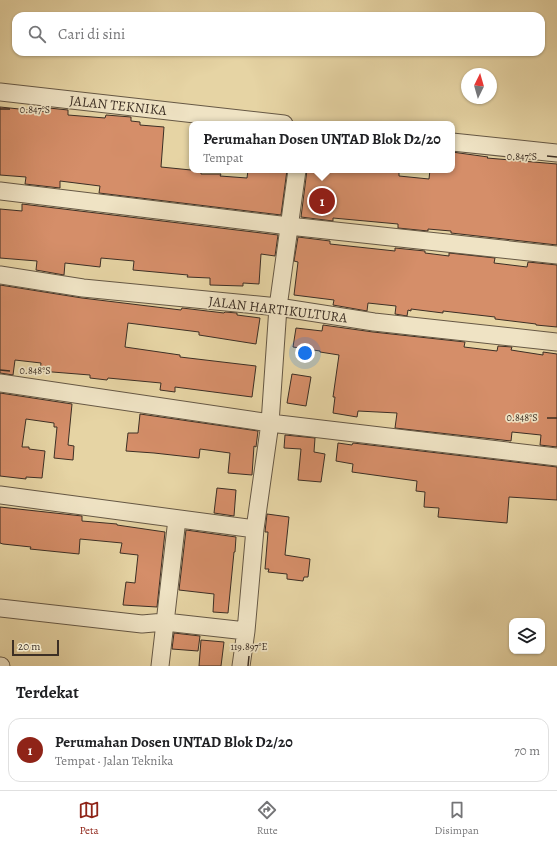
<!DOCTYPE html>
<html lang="id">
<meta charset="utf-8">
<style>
:root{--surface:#fff;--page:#f6f6f6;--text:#202124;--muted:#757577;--line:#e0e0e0;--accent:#8f2418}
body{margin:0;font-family:Alegreya,serif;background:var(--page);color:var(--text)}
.controls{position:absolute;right:12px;bottom:12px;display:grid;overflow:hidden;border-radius:8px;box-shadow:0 1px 3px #0004}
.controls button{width:36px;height:36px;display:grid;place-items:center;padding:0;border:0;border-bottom:1px solid var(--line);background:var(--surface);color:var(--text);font:20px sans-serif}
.compass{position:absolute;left:461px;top:68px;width:36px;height:36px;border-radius:50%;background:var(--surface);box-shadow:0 1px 3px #0004;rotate:5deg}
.scale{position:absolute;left:12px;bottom:10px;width:47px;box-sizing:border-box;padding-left:4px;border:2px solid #3c2f25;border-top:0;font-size:11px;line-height:14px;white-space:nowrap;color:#3c2f25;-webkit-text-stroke:3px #efe3c4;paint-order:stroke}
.you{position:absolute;left:305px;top:353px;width:14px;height:14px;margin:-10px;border:3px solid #fff;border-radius:50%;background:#1a73e8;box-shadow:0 0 0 6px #1a73e833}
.badge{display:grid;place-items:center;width:26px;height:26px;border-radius:50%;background:var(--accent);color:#fff;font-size:13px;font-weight:700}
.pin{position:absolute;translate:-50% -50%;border:2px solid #fff;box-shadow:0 1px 4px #0006}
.popup{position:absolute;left:189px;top:121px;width:266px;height:52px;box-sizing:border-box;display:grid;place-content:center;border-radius:8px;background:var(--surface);filter:drop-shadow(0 1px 3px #0005);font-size:13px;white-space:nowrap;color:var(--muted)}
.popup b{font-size:15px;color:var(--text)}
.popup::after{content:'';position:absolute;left:50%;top:100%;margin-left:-8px;border:8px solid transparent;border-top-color:var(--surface)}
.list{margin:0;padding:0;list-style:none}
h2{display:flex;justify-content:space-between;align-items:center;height:52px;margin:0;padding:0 16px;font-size:17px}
h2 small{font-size:13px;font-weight:400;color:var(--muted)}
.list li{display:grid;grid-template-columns:26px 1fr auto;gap:12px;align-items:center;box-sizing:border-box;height:64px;margin:0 8px 8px;padding:0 8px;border:1px solid var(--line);border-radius:12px}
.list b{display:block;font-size:15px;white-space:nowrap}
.list p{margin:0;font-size:13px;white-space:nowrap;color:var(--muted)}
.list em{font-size:13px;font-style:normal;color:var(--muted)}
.icon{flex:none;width:22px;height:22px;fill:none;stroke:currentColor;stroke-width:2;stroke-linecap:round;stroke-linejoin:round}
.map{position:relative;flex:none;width:557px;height:666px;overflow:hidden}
.search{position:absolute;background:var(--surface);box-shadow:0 1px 3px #0004;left:12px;right:12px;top:12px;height:44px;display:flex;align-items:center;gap:10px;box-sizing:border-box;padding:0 14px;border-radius:12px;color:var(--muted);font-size:15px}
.sheet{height:124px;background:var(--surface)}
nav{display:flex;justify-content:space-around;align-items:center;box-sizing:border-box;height:56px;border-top:1px solid var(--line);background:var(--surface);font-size:11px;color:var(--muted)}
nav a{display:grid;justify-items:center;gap:2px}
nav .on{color:var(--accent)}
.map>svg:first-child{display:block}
.building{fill:#d58e69;stroke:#3c2f25}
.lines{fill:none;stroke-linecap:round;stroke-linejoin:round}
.minor-casing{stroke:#665845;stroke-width:19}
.minor{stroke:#efe3c4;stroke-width:17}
.ticks{fill:none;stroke:#3c2f25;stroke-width:1.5}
.labels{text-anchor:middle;stroke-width:3.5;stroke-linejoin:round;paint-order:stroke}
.street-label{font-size:14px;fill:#3c2f25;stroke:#efe3c4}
.ticks-label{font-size:10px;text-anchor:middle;fill:#3c2f25;stroke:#efe3c4;stroke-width:3.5;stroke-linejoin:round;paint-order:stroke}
</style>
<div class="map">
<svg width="557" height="666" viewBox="0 0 557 666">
<rect width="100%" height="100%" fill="#e6d4a4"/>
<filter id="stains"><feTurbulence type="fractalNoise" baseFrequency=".005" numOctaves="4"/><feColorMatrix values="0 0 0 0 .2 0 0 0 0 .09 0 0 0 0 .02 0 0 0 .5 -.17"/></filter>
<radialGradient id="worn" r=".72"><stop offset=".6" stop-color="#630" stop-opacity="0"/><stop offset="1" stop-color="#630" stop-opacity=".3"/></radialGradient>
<!-- building -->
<path class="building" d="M0,107L48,112L49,108L68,110V115L105,118L106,115L131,117V121L140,122V125L164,127L161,167L201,171V174H221L220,176L247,178L248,170H287L281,215L99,193L100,186L60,181V188L25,184L26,177L0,175Z
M452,152L488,157L487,158L557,164V245L451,233V231L428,229V231L398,228V224L333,218V221L301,217L307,170H399V176L429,179L430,170H452Z
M22,204L278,235L275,256L261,254L259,284L243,283V286L210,285V278L187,277L188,275L133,270L134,261L101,258L100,267L65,263L64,275L36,270L37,261L0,258V209L22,211Z
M298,237L330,241V244L395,251V248L425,251V253L449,256V253L495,258L494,263L527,267L528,262L557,265V327L536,325V324L495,319V317L443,311V313L411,309V311L408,310L407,316L395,314L396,306L368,303L367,311L333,305L334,300L294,295L298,262L294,261Z
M0,285L82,298L181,310L182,308L224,313L225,312L237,313V315L260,318L256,344L199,335V332L128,323L125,347L180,355V357L256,366L252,397L175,387V392L160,390L161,383L108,378L107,380L90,378V375L40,371L41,363L15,360L13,375L0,373Z
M323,325L373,332L465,342L464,347L497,351L498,346L512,347L511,350L543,355V352L557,354V447L540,445L541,435L512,432L511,441L395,428L397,413L358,411L357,417L333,413L335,397H333L339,355L320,352V351L293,347L296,328L322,331Z
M292,374L311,377L306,406L287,403Z
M0,393L72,404L68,445L74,446L73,460L54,458L57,427H54V423L26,419L22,447H29V449L45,451L42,478L26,477V479L0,476Z
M140,414L258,431L256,447L254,446L252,475L228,473L230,453L200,449L199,458L154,453L126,451L128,433H138Z
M285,435L315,438L314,452L325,454L321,482L298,480L301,449L284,448Z
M338,443L352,445L353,443L557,467V500L509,497L507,523L438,517L439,508L424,507L425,492L416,491L417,481L352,472L353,464L336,461Z
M217,488L236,490L234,516L214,513Z
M0,507L82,516V521L117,524V525L165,532L157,607L123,605L126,582L135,583L138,555L120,553L122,543L80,539L79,554L30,549L31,547L3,544L0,543Z
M267,514L289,517L285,555L310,559L308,577H304L303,581L287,579V574L268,572L269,569H265L268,532H265Z
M186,530L236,537L235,552H234L228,613L213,612L214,594L179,590Z
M174,633L200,636L198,651L172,649Z
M201,640L224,642L221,666H199Z"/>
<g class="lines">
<defs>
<path id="minor" d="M0,92L284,124
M452,142L557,153
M0,191L289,226L557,255
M0,275L83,288L278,307L374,322L557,342
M0,383L270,423L557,457
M0,495L255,529
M0,608L142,624L165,622L246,631
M0,666H1
M160,666L177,519
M241,666L246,631L255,529L270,423L278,307L297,170"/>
</defs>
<!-- minor casing -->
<use href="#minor" class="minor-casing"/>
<!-- minor -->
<use href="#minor" class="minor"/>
</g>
<!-- ticks -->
<path class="ticks" d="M0,109H10M547,156L557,157M0,370L10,371M547,418H557M248,666L249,656"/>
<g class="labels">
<!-- street labels -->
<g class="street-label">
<text transform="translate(118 105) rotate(6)" y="5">JALAN TEKNIKA</text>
<text transform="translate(278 309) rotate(7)" y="5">JALAN HARTIKULTURA</text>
</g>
</g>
<g class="ticks-label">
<text x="35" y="113">0.847°S</text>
<text x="522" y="160">0.847°S</text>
<text x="35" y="374">0.848°S</text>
<text x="522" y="421">0.848°S</text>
<text x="249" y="650">119.897°E</text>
</g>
<rect width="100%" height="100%" filter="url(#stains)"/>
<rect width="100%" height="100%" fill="url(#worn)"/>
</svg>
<div class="controls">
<button><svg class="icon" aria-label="layers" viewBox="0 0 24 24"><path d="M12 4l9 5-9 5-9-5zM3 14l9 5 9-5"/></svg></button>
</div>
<svg class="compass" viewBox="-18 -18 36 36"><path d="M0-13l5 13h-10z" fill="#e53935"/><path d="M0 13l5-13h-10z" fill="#757577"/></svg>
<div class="scale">20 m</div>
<div class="you"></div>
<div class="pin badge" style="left:322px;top:201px">1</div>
<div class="popup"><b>Perumahan Dosen UNTAD Blok D2/20</b>Tempat</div>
<div class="search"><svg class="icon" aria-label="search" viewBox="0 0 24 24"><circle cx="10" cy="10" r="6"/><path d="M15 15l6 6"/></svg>Cari di sini</div>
</div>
<section class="sheet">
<h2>Terdekat<small></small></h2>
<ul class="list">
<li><span class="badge">1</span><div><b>Perumahan Dosen UNTAD Blok D2/20</b><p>Tempat · Jalan Teknika</p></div><em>70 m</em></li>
</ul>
</section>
<nav>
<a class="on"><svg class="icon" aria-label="map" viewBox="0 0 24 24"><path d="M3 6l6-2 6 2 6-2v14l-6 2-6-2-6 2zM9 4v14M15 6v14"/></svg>Peta</a>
<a><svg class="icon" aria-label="directions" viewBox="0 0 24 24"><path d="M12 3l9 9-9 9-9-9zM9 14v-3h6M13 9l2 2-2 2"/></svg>Rute</a>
<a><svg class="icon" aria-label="saved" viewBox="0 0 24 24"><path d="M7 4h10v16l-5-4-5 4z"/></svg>Disimpan</a>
</nav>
